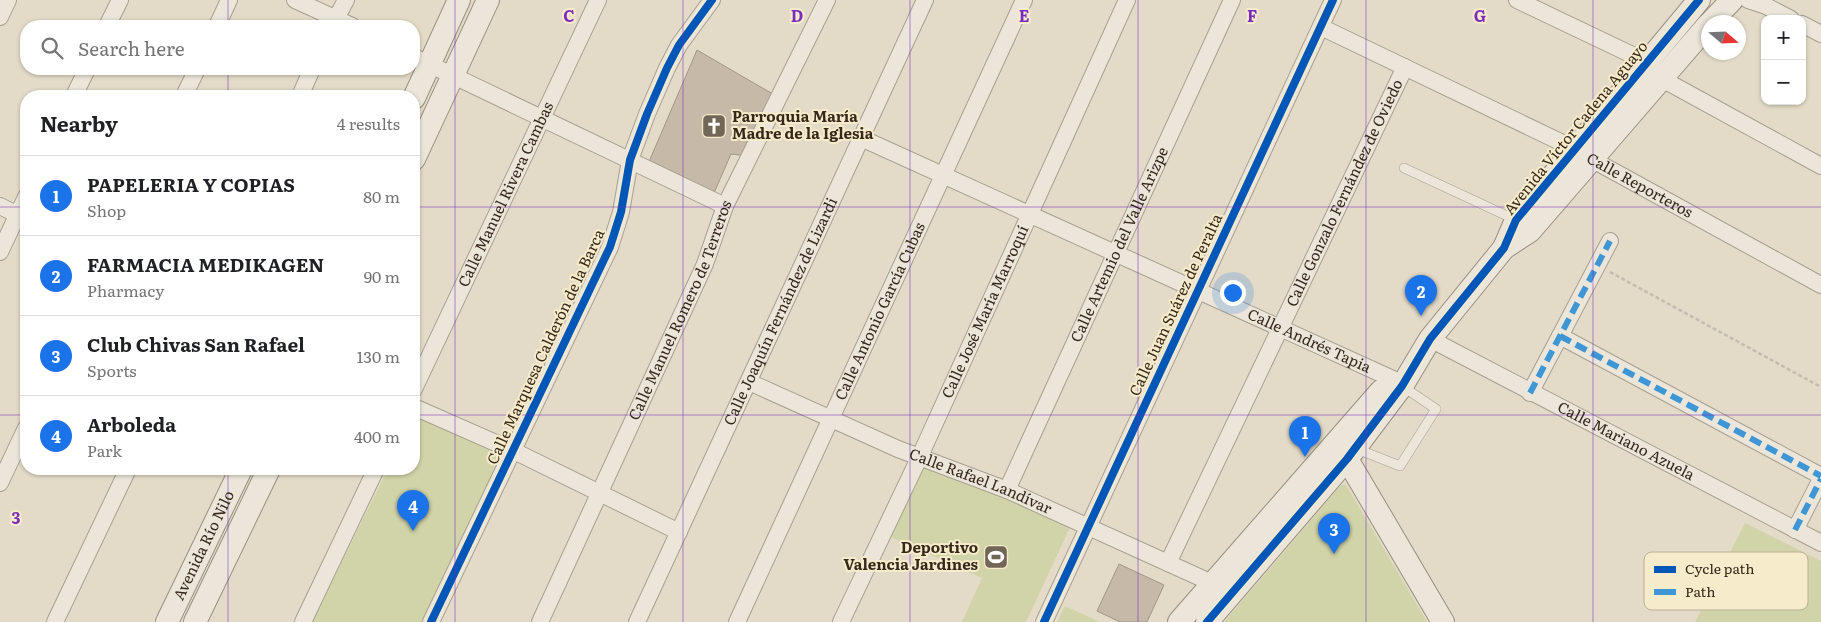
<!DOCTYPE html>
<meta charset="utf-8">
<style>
:root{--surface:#fff;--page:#f6f6f6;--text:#202124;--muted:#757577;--line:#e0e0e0;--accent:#1a73e8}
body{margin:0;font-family:Literata,serif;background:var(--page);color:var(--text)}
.controls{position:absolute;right:15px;top:15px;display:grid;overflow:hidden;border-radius:10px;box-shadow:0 1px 4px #0004}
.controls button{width:45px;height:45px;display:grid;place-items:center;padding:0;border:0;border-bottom:1px solid var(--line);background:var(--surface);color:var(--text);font:25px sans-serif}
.compass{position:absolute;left:1701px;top:15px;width:45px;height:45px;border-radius:50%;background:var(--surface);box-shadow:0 1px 4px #0004;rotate:109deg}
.you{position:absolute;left:1232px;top:292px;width:18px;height:18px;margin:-12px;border:4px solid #fff;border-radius:50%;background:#1a73e8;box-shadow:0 0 0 8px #1a73e833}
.badge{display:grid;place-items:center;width:32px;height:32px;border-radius:50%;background:var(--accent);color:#fff;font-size:16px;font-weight:700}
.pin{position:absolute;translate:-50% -41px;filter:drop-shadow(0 1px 2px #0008)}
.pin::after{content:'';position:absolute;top:26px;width:18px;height:15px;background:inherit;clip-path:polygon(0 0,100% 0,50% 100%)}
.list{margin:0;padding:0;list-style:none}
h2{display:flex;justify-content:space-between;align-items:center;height:65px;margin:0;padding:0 20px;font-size:21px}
h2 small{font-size:16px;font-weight:400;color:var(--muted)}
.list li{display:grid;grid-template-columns:32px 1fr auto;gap:15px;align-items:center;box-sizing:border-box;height:80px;padding:0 20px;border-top:1px solid var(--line)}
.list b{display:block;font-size:19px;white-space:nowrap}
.list p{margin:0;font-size:16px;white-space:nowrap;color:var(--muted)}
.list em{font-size:16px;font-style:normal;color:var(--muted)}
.icon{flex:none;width:28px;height:28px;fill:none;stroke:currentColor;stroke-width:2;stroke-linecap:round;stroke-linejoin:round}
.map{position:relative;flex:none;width:1821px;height:622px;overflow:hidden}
.search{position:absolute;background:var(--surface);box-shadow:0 1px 4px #0004;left:20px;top:20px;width:400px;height:55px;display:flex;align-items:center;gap:12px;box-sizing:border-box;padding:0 18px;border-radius:20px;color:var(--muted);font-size:19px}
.panel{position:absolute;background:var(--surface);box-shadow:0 1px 4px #0004;left:20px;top:90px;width:400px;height:385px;border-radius:20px}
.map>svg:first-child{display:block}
.green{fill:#d1d3a8}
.building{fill:#c7b9a8;stroke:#a29687}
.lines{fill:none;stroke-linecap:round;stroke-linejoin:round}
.lane-casing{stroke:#a7a091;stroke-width:10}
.street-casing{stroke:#a7a091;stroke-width:18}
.secondary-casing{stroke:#978f81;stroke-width:24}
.path{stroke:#c3bcb1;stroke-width:2.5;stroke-dasharray:4 2.5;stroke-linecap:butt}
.lane{stroke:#ebe6d9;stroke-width:9}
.street{stroke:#ebe6d9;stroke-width:16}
.secondary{stroke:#ebe6d9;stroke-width:22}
.quiet{stroke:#3e96d4;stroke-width:6;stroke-dasharray:12 6;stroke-linecap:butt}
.cycleway-casing{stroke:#f6ebcb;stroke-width:11}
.cycleway{stroke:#0057b8;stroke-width:8}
.grid{fill:none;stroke:#7b2cbf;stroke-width:1;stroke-opacity:0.55}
.labels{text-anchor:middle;stroke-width:4;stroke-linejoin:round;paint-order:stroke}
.poi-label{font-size:15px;font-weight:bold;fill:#35281a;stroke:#f6ebcb;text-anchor:start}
.street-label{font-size:15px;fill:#35281a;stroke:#f6ebcb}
.key{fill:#f6ebcb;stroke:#bcb096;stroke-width:1}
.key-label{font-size:14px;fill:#35281a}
.grid-label{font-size:16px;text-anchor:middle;font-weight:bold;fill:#7b2cbf;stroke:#f6ebcb;stroke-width:4;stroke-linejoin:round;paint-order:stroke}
</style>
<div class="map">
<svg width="1821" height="622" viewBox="0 0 1821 622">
<rect width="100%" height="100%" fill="#e3dbc7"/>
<!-- green -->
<path class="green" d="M416,413L507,453L425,622H312L388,469H414V417Z
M925,464L1071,525L1026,622H962L982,578L891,537Z
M1341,485H1346L1427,622H1224Z
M1745,523L1821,561V622H1695Z
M1065,606L1100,622H1057Z"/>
<!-- building -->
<path class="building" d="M697,50L778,97L748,156L731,154L714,193L648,164Z
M1119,564L1164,585L1147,622H1120L1097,611Z"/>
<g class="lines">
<defs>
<path id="lane" d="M1404,168L1516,220
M1357,449L1400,466L1436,409L1402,386"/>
<g id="street">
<path d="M295,0L352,26"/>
<path d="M1517,0L1647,62L1662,79L1821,166"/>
<path d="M1748,0L1766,6L1791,19"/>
<path d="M0,17L8,0"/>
<path d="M1802,24L1821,34"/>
<path d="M107,26L120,0"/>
<path d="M217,26L229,0"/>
<path d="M332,26L346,0"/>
<path id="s1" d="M1321,27L1575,149L1593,160L1821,285"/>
<path d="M414,57L725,206"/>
<path d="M74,96L87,69"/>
<path d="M184,96L197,69"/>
<path d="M300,96L312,69"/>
<path id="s2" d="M861,138L1395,380L1402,386"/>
<path d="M0,206L26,219"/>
<path d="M0,252L26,197"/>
<path d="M1560,336L1821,476"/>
<path id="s3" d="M1430,339L1821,543"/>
<path id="s4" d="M749,382L898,449L1007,490L1212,583"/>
<path id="s5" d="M414,389L598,0"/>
<path d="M1530,393L1610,241"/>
<path d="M414,407L514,451L679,532"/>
<path d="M0,483L26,428"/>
<path id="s6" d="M1007,490L1232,0"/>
<path d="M1795,530L1821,479"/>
<path id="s7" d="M1168,563L1405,67"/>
<path d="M55,622L128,469"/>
<path d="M303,622L376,469"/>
<path d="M431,622L610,247L621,212L630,160L647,114L667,68L679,45L712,0"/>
<path id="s8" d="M540,622L705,264L725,206L827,0"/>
<path id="s9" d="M637,622L925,0"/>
<path id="s10" d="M737,622L1024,0"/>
<path id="s11" d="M841,622L920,456L1127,0"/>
<path d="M1044,622L1333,0"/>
</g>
<g id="secondary">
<path d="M1711,22L1732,0"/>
<path d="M414,98L459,0"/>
<path d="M414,159L488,0"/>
<path d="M1504,248L1530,231L1708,25"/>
<path d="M1337,449L1347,459L1443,622"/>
<path id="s12" d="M167,622L241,469"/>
<path d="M195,622L269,469"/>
<path d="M1179,622L1381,391"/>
<path d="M1207,622L1347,459L1402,386L1430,339L1504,248L1516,220L1699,0"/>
</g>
</defs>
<!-- lane casing -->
<use href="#lane" class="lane-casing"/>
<!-- street casing -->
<use href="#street" class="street-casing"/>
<!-- secondary casing -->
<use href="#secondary" class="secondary-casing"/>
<!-- path -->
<path class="path" d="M1610,272L1821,387"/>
<!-- lane -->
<use href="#lane" class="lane"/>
<!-- street -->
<use href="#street" class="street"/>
<!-- secondary -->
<use href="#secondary" class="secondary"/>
<!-- quiet -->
<path class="quiet" d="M1560,336L1821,476
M1530,393L1610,241
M1795,530L1821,479"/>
<defs>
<path id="cycleway" d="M431,622L610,247L621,212L630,160L647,114L667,68L679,45L712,0
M1044,622L1333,0
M1207,622L1347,459L1402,386L1430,339L1504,248L1516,220L1699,0"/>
</defs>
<!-- cycleway casing -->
<use href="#cycleway" class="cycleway-casing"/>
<!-- cycleway -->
<use href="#cycleway" class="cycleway"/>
</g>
<!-- grid -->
<path class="grid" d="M228,0V26M455,0V622M683,0V622M910,0V622M1138,0V622M1366,0V622M1593,0V622M228,69V96M0,207H26M414,207H1821M0,415H26M414,415H1821M228,469V622"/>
<!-- icons -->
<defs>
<symbol id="church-square" viewBox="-11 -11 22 22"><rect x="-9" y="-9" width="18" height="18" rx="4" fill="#726757" stroke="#f6ebcb"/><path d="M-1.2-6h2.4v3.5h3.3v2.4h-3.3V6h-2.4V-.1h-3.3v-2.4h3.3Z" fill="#fff"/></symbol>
<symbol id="stadium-square" viewBox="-11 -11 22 22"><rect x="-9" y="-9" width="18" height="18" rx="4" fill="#726757" stroke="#f6ebcb"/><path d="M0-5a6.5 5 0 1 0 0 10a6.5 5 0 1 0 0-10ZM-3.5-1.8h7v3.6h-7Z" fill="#fff"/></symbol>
</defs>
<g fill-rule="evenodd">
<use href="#church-square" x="700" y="112" width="28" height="28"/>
<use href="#stadium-square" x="982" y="543" width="28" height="28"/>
</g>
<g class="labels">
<!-- poi labels -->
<g class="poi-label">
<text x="732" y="122">Parroquia María<tspan x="732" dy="17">Madre de la Iglesia</tspan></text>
<text x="978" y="553" text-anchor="end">Deportivo<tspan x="978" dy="17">Valencia Jardines</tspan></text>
</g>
<!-- street labels -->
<g class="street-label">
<text transform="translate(1576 128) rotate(-51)" y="5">Avenida Víctor Cadena Aguayo</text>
<text dy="5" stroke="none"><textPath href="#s1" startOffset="356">Calle Reporteros</textPath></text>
<text dy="5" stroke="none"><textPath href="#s7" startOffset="410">Calle Gonzalo Fernández de Oviedo</textPath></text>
<text dy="5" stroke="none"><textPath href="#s5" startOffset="215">Calle Manuel Rivera Cambas</textPath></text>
<text dy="5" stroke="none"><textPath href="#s6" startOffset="270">Calle Artemio del Valle Arizpe</textPath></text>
<text transform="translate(1176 305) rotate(-65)" y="5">Calle Juan Suárez de Peralta</text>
<text dy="5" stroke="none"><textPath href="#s8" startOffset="342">Calle Manuel Romero de Terreros</textPath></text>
<text dy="5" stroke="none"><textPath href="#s9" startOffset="342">Calle Joaquín Fernández de Lizardi</textPath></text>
<text dy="5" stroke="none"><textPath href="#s10" startOffset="342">Calle Antonio García Cubas</textPath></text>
<text dy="5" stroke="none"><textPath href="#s11" startOffset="342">Calle José María Marroquí</textPath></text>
<text dy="5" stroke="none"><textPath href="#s2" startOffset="492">Calle Andrés Tapia</textPath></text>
<text transform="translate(546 347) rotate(-65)" y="5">Calle Marquesa Calderón de la Barca</text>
<text dy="5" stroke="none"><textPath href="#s3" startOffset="221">Calle Mariano Azuela</textPath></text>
<text dy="5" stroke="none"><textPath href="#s4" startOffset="252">Calle Rafael Landívar</textPath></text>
<text dy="5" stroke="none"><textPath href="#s12" startOffset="85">Avenida Río Nilo</textPath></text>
</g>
</g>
<!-- legend -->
<rect x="1644" y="552" width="164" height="58" rx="8" class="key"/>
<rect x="1654" y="566" width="22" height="7" fill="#0057b8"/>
<rect x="1654" y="589" width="22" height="6" fill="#3e96d4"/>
<g class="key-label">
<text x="1685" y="574">Cycle path</text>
<text x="1685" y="597">Path</text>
</g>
<g class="grid-label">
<text x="569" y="22">C</text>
<text x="797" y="22">D</text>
<text x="1024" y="22">E</text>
<text x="1252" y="22">F</text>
<text x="1480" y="22">G</text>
<text x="16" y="524">3</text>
</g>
</svg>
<div class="controls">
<button>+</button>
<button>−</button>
</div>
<svg class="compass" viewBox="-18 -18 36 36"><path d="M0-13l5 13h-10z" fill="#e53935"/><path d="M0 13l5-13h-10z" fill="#757577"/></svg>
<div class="you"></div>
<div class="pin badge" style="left:1305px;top:457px">1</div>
<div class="pin badge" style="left:1421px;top:316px">2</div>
<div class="pin badge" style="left:1334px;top:554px">3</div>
<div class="pin badge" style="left:413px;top:531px">4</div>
<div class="search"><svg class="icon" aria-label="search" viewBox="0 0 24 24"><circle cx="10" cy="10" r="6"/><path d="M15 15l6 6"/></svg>Search here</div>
<section class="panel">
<h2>Nearby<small>4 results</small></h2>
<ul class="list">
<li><span class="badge">1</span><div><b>PAPELERIA Y COPIAS</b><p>Shop</p></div><em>80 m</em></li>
<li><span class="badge">2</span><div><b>FARMACIA MEDIKAGEN</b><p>Pharmacy</p></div><em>90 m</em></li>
<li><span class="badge">3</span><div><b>Club Chivas San Rafael</b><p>Sports</p></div><em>130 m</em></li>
<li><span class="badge">4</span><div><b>Arboleda</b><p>Park</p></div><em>400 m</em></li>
</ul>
</section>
</div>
